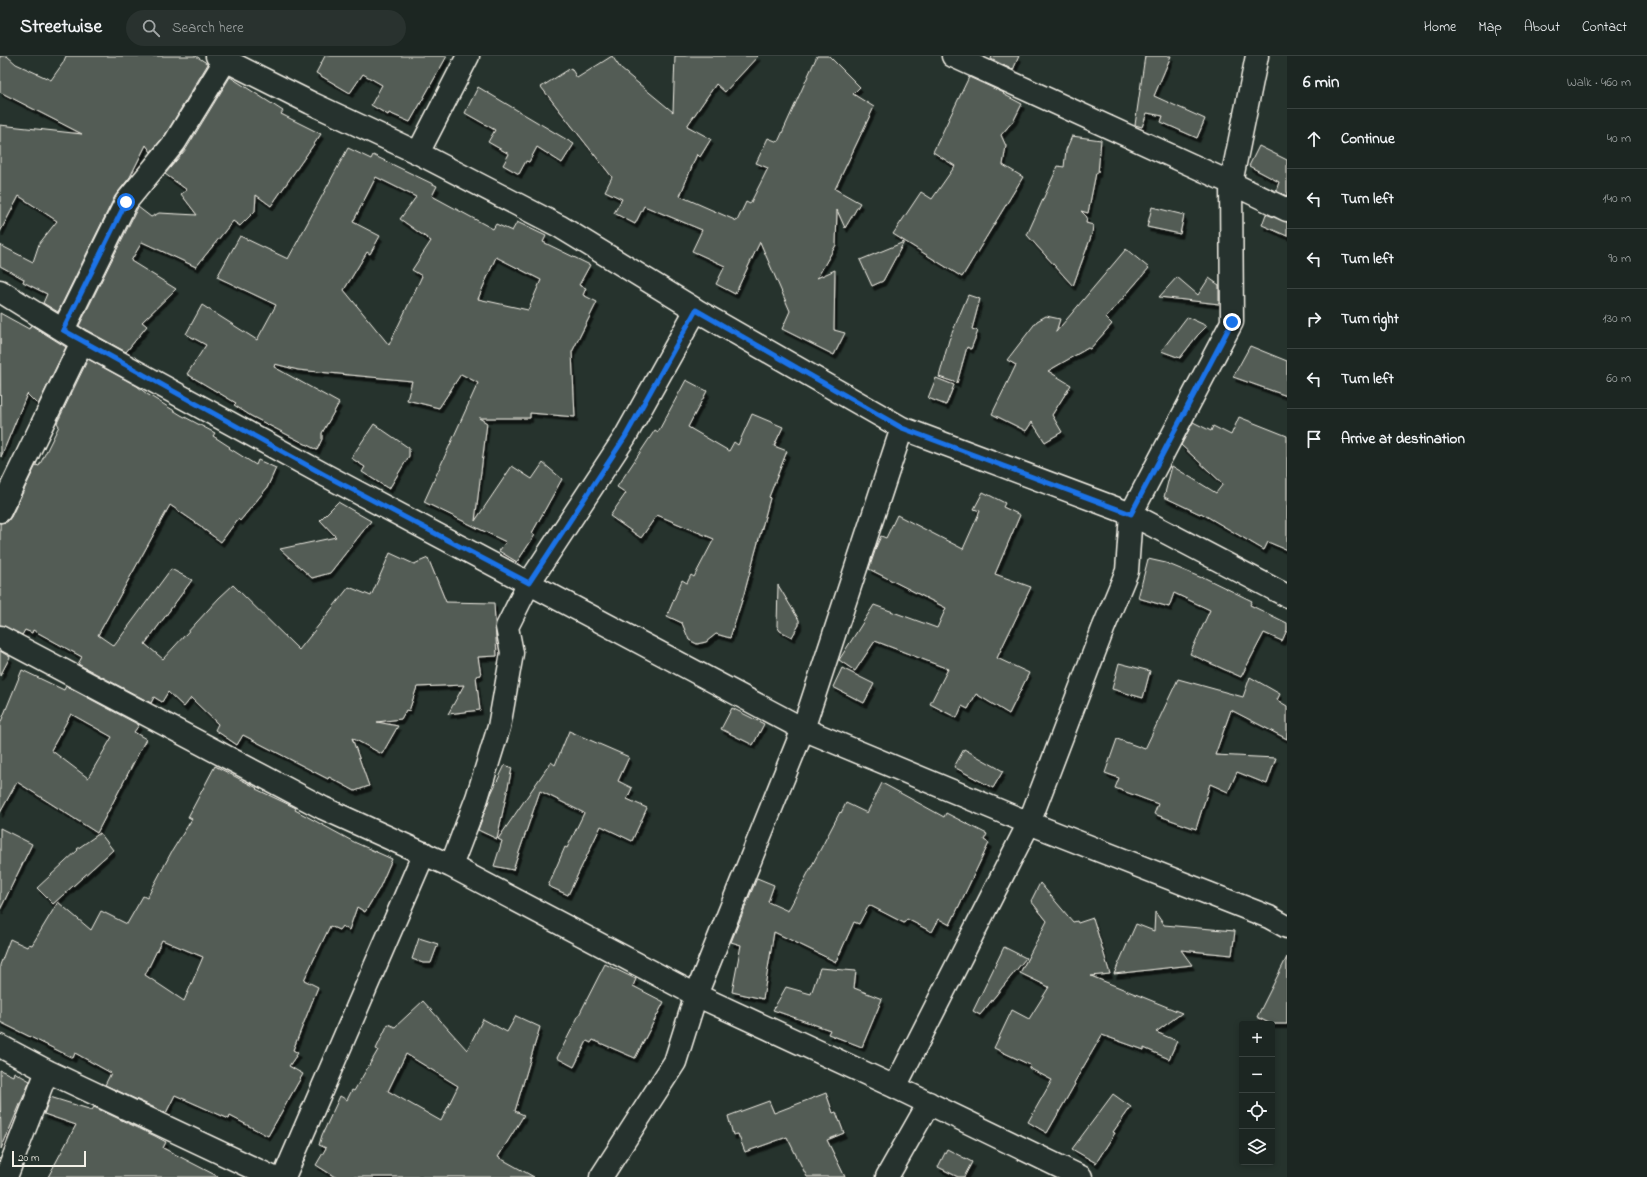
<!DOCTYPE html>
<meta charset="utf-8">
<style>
:root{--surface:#1c2622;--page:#29322f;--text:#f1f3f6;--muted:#a0a5a5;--line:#3a4340}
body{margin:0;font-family:"Indie Flower",sans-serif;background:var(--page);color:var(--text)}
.controls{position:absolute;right:12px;bottom:12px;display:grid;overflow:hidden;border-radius:4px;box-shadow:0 2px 6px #0003}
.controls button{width:36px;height:36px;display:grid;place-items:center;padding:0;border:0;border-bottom:1px solid var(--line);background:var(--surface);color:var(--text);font:20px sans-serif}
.scale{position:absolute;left:12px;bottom:10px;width:74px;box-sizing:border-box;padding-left:4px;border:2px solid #f4f1e8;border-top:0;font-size:11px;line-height:14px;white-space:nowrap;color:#f4f1e8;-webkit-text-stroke:3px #26332d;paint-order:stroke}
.stop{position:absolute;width:12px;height:12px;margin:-9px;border:3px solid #1a73e8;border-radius:50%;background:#fff}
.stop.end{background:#1a73e8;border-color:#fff;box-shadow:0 1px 4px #0008}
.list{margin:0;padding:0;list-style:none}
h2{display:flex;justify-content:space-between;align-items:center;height:52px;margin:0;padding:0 16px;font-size:17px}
h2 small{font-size:13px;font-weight:400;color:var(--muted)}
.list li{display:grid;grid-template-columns:26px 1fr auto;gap:12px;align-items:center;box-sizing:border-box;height:60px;padding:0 16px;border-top:1px solid var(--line)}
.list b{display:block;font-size:15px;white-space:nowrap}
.list em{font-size:13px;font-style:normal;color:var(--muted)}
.icon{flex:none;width:22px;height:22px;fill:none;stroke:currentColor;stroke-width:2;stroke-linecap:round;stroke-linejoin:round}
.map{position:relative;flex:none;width:1287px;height:1121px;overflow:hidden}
header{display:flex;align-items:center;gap:24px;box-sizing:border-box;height:56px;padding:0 20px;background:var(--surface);border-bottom:1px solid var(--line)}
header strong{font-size:19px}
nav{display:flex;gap:22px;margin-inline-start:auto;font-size:14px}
.search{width:280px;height:36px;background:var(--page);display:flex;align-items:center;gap:10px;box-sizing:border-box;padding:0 14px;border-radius:22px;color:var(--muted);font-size:15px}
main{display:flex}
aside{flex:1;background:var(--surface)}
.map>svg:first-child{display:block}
.building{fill:#525c55;stroke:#f4f1e8;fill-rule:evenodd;filter:url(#shadow)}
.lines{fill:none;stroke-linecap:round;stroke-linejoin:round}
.minor-casing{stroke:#f4f1e8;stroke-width:25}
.minor{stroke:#26332d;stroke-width:22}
.route{stroke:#1a73e8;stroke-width:5}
</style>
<header>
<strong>Streetwise</strong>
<div class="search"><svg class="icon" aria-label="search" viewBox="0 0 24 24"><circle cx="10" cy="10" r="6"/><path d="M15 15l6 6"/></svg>Search here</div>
<nav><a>Home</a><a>Map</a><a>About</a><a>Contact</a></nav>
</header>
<main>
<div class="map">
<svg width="1287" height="1121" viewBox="0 0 1287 1121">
<defs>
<filter id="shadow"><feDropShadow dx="2.5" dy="4.5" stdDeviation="0" flood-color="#0009"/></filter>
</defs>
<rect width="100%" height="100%" fill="#26332d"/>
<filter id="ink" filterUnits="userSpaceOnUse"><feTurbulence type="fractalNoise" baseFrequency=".025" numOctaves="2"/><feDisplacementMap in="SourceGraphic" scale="8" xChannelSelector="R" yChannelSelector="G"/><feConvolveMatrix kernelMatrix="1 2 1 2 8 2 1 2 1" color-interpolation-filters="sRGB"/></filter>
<g filter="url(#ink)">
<!-- building -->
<path class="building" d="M0,0H7L16,8L51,24L63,7L66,0H196L208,8L165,79L151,96L146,89L130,121L115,140L58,256L43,247L47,238L23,226L24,223L0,210V189L33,206L39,188L57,165L19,140L0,176V69L82,78L0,36Z
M325,0H447L410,66L389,57L388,59L371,49L382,29L363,18L350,37L316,17Z
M612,0L621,13L673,56L675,0H758L725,36L716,28L687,70L711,83L700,101L697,98L680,140L737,165L746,146L750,148L768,112L756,107L768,82L778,86L817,0H829L860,31L853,38L874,51L835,133L860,147L845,172L837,154L836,189L817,222L835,214L834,274L845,277L834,299L782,273L790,255L760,186L735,238L716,228L725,210L692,195L702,174L644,150L635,168L614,157L622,143L605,135L612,121L541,31L571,12L577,22Z
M992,0H1019L1013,14L991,3Z
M1145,0H1171L1154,40L1205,63L1197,82L1161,66L1163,60L1147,57L1142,71L1135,69Z
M230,21L283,55L281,58L321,78L271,150L256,139L255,155L240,170L233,165L196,211L142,186L131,205L176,233L142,266L147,270L126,296L79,270L138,151L151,161L159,157L197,159L181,138L187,134L165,118L186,93Z
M969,21L1004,37L1003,38L1022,48L1014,64L1001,79L1006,90L1003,109L1023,121L962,221L893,178L921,136L932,143L955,110L933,96Z
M478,31L574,88L562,107L537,91L529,106L526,105L519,118L503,109L509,98L488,86L495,74L465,57Z
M1072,80L1101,84L1098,117H1096L1088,157L1081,155L1087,161L1086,167L1093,169L1092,178L1073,230L1027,179L1058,110L1064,111L1066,94Z
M1259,90L1287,104V140L1276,135L1279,126L1249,110Z
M348,92L371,103L373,99L437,130L432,140L493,173L496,168L512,175L517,166L546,180L543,186L590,209L579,229L586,232L583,239L597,246L572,296L575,361L530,357V362H479L487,367L475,465L512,410L532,423L543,407L562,423L532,477L535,479L517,506L499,495L506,486L424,446L478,327L461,318L439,352L407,344L412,325L298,314L275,308L274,311L339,347L322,377V383L317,394L251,360L234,349L236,347L187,318L206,289L186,278L202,249L257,284L276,249L217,221L240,180L288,203ZM376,121L416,141L400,163L431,185L412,214L422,220L389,289L344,234L367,196L370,198L380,180L353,166ZM496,201L541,224L528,254L478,243Z
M1152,151L1184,159L1180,178L1147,171Z
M1266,158L1287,166V180L1262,169Z
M904,186L883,225L872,230L860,204Z
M1126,193L1149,212L1106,262L1112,268L1090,293L1088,292L1048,315L1071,329L1052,359L1062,376L1045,386L1032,366L1026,375L992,358L1016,309L1007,304L1037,265L1046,260L1060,263L1056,276Z
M1177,221L1198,239L1209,222L1219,229V248L1159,241Z
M968,239L980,243L972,273L978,275L971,293L967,291L957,327L939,321L949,284Z
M0,257L29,273L31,269L66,291L38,349L27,338L1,401Z
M1187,261L1207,270L1197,280L1180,302L1161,295Z
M1250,290L1287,305V340L1233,321Z
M88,303L137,330L147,338L181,359L215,377L213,380L230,391L229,392L256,409L258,404L276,412L267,432L240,465L238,463L221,486L202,472V471L170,449L98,579L114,590L171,513L192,524L145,588L163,603L219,542L233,529L299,594L349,531L371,540L390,497L414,508L428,502L446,546L494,547L497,600L478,601L481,619L476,620L480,654L448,658L464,629L417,631L409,655L406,654L401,663L377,666L398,670L382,698L352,682L369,730L355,735L329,721L328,723L243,679L237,689L215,674L218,668L191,642L184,651L168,636L162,646L154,641L151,647L78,608L82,601L33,574L32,577L25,574L22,579L0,569V467L7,466L11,461L36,409L39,410L59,370L57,367Z
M936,322L954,329L946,349L928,342Z
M686,324L707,335L688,371L729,395L734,386L738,389L752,358L783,371L774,390L787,395L769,441L770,442L744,538L730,582L716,578L706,586L697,588L689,584L682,567L667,560L682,524L687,527L691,519L694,521L714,483L657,459L641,482L610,460L626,437L617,431L655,374L658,376Z
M1239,361L1287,380V494L1268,486L1264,494L1201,457L1200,458L1164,441L1172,410L1216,437L1223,428L1181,389L1193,366L1211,375L1213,370L1231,379Z
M374,368L409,392V400L389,433L362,416L365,411L351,402Z
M983,436L1005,447L1003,451L1020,459L995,518L1031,531L997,602L1029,617L1009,658L976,638L968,653L962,650L957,662L930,648L948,613L875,585L855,615L839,604L874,549L937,572L946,552L869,513L877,489L881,480L886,482L897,459L963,493L980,455L974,453Z
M338,446L371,465L330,517L312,522L280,493L336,481L320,464Z
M1148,503L1166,507L1202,522L1203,521L1252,545L1250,549L1287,567V574L1282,585L1264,577L1241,621L1190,598L1210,554L1174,537L1169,551L1138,542Z
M778,529L799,564V569L792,581L780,575L777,570Z
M0,595L10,601L0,620Z
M1119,607L1150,615L1143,642L1112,633Z
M842,612L874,628L864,647L833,631Z
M22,614L64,634L66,630L139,669L134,676L146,683L97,777L17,726L0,757V668ZM71,658L112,681L88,722L51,694Z
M1250,621L1280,638L1277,644L1287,650V683L1231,654L1215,699L1276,702L1267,728L1237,716L1228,736L1210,728L1196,773L1154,758L1158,748L1115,732L1119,722L1105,717L1117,683L1145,693L1178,623L1243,641Z
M732,652L764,668L753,689L721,673Z
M569,675L629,701L618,725L632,732L627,743L647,752L632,785L601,770L568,839L548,830L565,791L567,792L584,757L540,735L513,814L494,810L502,785L498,783L551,706L555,709Z
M964,693L1003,715L993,732L954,711Z
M505,709L512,712L497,783L478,774L491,738Z
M215,710L257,732L256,733L296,752L295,754L354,786L392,803L379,833L365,856L357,851L349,874L342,870L339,874L330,870L304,924L318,931L293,994L298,997L289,1010L303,1018L268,1080L230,1060L229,1063L175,1039L166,1057L105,1029L111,1017L75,997L73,1002L0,966V909L10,883L27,891L29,888L32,889L58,846L91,874L101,855L127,868L143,840L147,842L172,795L192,763L188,761ZM162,884L203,901L184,945L145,919Z
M882,727L944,761L946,757L987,778L984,784L989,787L950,869L939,863L932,876L907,863L904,867L869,849L859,868L854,866L836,906L774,876L763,943L732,936L741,889L731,886L757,822L774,829L768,846L788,855L840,756L841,757L846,747L867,757Z
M0,772L32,788L0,854Z
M100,777L113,794L53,848L37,832L78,794L77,793Z
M1040,827L1073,866L1077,865L1078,867L1093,862L1110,918L1091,920L1182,957L1156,976L1177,985L1169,1003L1144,992V994L1102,979L1074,1027L1075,1028L1047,1077L1028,1066L1052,1024L1029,1012L1030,1009L994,992L1012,954L1029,963L1049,931L1020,917L1047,865L1031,845Z
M1155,856L1164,869L1235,875L1232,899L1181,894L1192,909L1114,918L1136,868L1154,875Z
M419,882L438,888L431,907H423L412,903Z
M1004,891L1026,902L980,959L973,955Z
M1287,901V968H1271L1257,961Z
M605,908L636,923L633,930L664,946L635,1002L593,984L591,987L587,985L574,1011L557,1002Z
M820,912L856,915L854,932L882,943L862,991L828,978L830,974L773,954L786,931L811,938Z
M423,945L467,994L483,963L507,976L516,960L540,971L515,1055L524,1059L498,1101L534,1121H335L316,1109L326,1092L319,1089L322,1079L340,1040L347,1044L352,1034L354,1035L378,994L376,993L388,968L395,971ZM406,998L458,1030L441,1065L388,1035Z
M0,1014L13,1020L14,1016L30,1025L1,1093Z
M826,1037L833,1057L836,1056L844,1077L827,1084L845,1121H807L787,1081L745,1096L738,1078L733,1079L728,1060L769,1045L774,1057Z
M1113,1038L1131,1051L1113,1076L1115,1077L1096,1107L1072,1093Z
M50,1041L92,1054L94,1051L155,1080L166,1086L163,1092L219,1121H48L76,1069L44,1058Z
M947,1093L972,1106L964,1121H958L938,1111Z"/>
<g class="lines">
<defs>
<path id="minor" d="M217,0L311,47L418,97L559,170L696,254L902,372L1131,458L1287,540
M953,0L1231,127L1287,154
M418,97L468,0
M0,235L82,286L323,418L803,673L1029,767L1269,861L1287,871
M63,274L126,146L175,86L225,5
M0,455L82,286
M0,581L323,752L451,810L696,939L895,1031L1081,1121
M451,810L477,742L499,671L512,597L507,571L529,527L625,381L696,254
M0,990L47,1015L272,1121
M895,1031L1029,767L1103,573L1127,515L1131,458L1232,266L1231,127L1257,0
M6,1121L47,1015
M284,1121L424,797
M601,1121L675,1006L696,939L803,673L902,372
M887,1121L929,1047"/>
</defs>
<!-- minor casing -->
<use href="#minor" class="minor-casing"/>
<!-- minor -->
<use href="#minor" class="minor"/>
</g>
</g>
<g class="lines" filter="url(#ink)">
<!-- route -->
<path class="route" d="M126,146L63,274L323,418L529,527L625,381L696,254L902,372L1131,458L1232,266"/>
</g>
</svg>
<div class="controls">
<button>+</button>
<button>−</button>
<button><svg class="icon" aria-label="locate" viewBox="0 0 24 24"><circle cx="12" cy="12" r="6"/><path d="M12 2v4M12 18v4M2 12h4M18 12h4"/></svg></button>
<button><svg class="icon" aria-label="layers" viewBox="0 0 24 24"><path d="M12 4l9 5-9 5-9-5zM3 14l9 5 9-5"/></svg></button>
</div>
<div class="scale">20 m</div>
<div class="stop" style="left:126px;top:146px"></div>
<div class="stop end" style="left:1232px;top:266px"></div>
</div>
<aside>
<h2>6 min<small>Walk · 460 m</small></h2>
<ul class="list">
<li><svg class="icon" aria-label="ahead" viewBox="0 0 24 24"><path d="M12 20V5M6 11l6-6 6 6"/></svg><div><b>Continue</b></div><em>40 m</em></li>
<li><svg class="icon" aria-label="left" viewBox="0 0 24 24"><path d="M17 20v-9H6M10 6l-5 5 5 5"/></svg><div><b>Turn left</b></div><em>140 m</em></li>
<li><svg class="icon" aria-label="left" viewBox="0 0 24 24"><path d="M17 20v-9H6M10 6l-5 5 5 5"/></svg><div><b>Turn left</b></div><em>90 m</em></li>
<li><svg class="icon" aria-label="right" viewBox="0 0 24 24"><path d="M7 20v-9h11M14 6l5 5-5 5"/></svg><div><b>Turn right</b></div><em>130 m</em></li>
<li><svg class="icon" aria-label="left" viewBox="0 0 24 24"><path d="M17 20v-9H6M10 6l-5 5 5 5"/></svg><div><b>Turn left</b></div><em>60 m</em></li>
<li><svg class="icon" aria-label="arrive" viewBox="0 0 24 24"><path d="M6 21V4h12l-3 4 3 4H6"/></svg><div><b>Arrive at destination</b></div></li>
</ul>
</aside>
</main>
